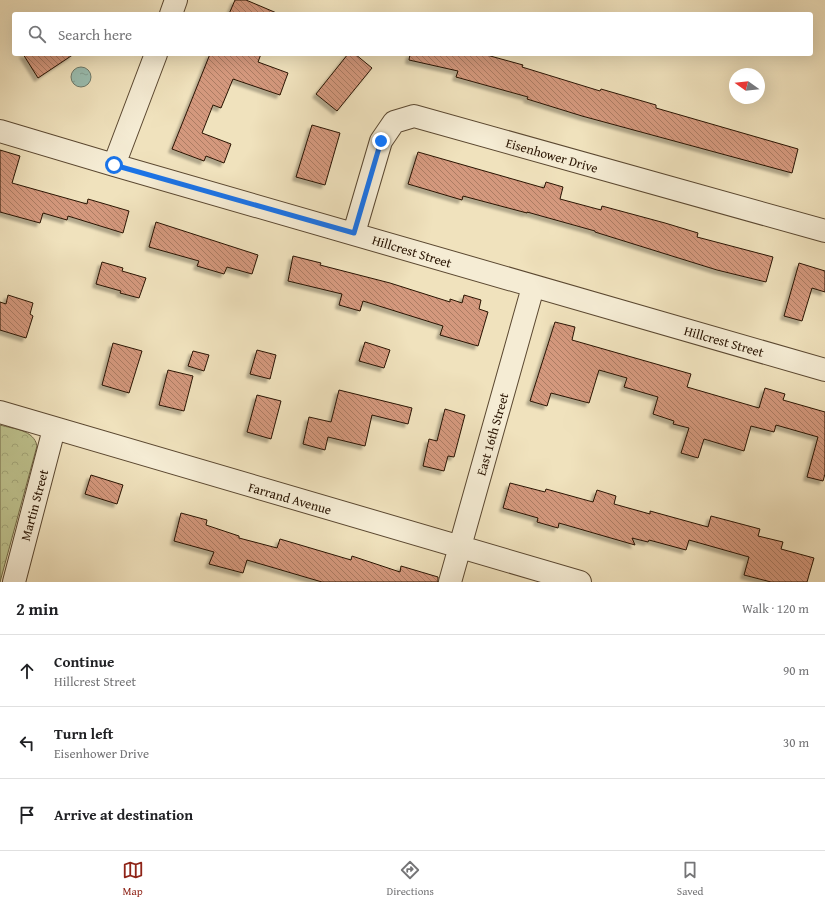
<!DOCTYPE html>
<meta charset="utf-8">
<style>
:root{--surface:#fff;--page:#f2f2f2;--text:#202124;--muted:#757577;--line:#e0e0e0;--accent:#8f2418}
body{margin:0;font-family:"Gentium Book Plus",serif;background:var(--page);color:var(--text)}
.compass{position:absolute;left:729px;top:68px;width:36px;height:36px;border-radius:50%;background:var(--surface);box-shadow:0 4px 16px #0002;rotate:285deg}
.stop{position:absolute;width:12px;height:12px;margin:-9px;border:3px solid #1a73e8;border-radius:50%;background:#fff}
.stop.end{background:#1a73e8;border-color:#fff;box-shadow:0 1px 4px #0008}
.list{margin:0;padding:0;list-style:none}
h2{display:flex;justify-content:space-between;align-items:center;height:52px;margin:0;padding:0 16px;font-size:17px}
h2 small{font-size:13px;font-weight:400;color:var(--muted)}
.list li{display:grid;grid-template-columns:26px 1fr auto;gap:12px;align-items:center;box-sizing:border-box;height:72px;padding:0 16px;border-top:1px solid var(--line)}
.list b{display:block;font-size:15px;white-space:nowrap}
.list p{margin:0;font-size:13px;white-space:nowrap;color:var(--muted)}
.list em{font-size:13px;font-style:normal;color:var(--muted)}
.icon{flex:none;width:22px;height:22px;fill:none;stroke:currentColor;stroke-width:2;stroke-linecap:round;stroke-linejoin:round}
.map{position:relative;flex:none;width:825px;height:582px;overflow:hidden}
.search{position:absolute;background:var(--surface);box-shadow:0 4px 16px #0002;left:12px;right:12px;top:12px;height:44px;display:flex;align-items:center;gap:10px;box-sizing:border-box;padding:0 14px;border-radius:4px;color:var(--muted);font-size:15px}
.sheet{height:268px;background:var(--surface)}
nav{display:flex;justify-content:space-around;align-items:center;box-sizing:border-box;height:56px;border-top:1px solid var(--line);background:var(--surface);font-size:11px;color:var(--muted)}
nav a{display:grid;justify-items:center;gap:2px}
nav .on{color:var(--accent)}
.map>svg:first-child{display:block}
.park{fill:url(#park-crowns);stroke:#746b48}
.water{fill:url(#water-ripples);stroke:#6d7a6b}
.building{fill:url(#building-back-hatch);stroke:#291402;filter:url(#shadow)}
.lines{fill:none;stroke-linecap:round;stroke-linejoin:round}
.street-casing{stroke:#5b4831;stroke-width:24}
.street{stroke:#f5ecd4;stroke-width:22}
.route{stroke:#1a73e8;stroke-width:5}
.labels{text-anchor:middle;stroke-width:3;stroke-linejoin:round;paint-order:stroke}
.street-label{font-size:13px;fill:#291402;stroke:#f5ecd4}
</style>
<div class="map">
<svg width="825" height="582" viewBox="0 0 825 582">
<defs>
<pattern id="park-crowns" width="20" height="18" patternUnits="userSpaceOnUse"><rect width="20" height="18" fill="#bec28e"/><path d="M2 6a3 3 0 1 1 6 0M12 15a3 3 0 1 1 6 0" fill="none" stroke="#a3a679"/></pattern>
<pattern id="water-ripples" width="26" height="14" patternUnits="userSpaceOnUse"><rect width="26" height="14" fill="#9abeb1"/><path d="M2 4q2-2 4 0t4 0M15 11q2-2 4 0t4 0" fill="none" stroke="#85a297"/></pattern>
<pattern id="building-back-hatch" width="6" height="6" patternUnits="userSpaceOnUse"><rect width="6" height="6" fill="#d4987d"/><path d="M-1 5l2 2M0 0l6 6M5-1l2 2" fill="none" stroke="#ac7b64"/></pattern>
<filter id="shadow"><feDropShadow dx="-3.5" dy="3.5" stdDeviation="1" flood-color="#0004"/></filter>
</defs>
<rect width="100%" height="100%" fill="#f0e2bd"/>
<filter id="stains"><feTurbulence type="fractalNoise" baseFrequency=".005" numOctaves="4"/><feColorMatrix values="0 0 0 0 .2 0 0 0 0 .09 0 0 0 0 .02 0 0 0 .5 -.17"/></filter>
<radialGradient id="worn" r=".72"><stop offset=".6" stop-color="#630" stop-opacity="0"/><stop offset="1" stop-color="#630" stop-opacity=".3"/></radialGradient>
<!-- park -->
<path class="park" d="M0,425C14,429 34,430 37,446L0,582Z"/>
<!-- water -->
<path class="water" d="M71 77a10 10 0 1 1 20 0a10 10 0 1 1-20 0Z"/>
<!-- building -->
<path class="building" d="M235,0H246L279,14H229Z
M23,54H74L38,78Z
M210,54H261L258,62L288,73L280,95L233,79L221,108L213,105L202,133L231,144L224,163L206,156L204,161L172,149Z
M348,54H355L372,68L337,111L316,94Z
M410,54H483L523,65L522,67L600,91L601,89L656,105V108L798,149L792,173L582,116L527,99L528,97L456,77L458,71L409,60Z
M312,125L340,133L325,185L296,177Z
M0,150L20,156L12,183L87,204L88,199L129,211L123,233L68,216L67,220L43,213L40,223L0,212Z
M418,152L544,188L546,182L563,187L560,199L601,210L602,206L665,223L698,233L697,237L773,257L766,282L717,270L595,232V231L527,212V213L463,196L462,200L408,184Z
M156,222L258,255L252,274L227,267L224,274L197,266L199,261L149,247Z
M293,256L321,263L320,265L390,283L450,302V299L462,303L464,295L481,300L479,309L488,312L478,346L440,335L443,326L363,301L360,311L339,305L342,294L288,281Z
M102,262L123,268L122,271L146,278L139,298L120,293L121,291L96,284Z
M799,263L825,271V292L812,288L802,321L784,316Z
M8,295L33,303L30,314L33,316L26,338L0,330V302L6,304Z
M555,322L575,327L572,340L691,374L687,387L759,408L765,388L785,394L783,400L825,412V474L823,481L807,477L818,437L776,425L774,432L751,426L744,451L704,439L698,458L681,453L689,428L673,424L674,421L653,414L658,397L624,387L627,378L599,370L589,403L551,393L547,406L530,401Z
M365,342L390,350L384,368L359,361Z
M113,343L142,351L129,393L102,385Z
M257,350L276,355L270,379L250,374Z
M193,351L209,355L204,371L188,366Z
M168,370L193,376L184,411L159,405Z
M339,390L412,408L408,424L372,415L365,446L328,437L325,450L303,444L309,417L331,422Z
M257,395L281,401L271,439L247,432Z
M445,409L465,415L454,457L448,456L444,471L423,466L429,439L437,441Z
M91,475L123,485L117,504L85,494Z
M510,483L545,492L546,489L593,502L597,490L616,496L614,504L650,514V511L708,527L711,516L760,529L758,536L783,542L781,549L814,558L807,582H771L744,575L749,557L689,540L686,550L649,540L648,542L632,538L635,545L559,523L558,528L537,522L538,518L503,508Z
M181,513L207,520L206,525L239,536V538L277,548L280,539L351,560L352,556L400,572L401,566L438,577V582H322L247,560L243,573L209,564L214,552L174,541Z"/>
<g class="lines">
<defs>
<path id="street" d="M171,14L176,0
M0,131L114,165L825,370
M114,165L156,54
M354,233L381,141L394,122L414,116L825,231
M0,412L580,582
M14,582L54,429
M450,582L533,287"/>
</defs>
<!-- street casing -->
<use href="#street" class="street-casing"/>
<!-- street -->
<use href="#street" class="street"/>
</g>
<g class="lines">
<!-- route -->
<path class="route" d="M114,165L354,233L381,141"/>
</g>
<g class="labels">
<!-- street labels -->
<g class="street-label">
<text transform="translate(552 155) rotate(16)" y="5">Eisenhower Drive</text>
<text transform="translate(412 251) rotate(17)" y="5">Hillcrest Street</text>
<text transform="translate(724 341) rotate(16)" y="5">Hillcrest Street</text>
<text transform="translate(492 434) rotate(-74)" y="5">East 16th Street</text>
<text transform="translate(290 498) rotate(16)" y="5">Farrand Avenue</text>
<text transform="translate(34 505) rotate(-75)" y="5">Martin Street</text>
</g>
</g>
<rect width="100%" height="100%" filter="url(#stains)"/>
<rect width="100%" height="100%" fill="url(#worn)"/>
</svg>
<svg class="compass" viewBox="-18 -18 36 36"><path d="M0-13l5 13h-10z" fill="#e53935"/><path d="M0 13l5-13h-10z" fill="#757577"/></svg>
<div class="stop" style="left:114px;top:165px"></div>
<div class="stop end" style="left:381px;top:141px"></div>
<div class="search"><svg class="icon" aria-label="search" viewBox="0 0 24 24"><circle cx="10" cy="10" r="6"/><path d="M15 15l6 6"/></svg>Search here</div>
</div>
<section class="sheet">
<h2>2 min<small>Walk · 120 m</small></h2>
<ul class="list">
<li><svg class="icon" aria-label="ahead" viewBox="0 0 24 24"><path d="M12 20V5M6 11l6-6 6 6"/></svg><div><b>Continue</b><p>Hillcrest Street</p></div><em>90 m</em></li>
<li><svg class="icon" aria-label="left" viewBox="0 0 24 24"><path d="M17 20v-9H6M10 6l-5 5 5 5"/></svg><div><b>Turn left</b><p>Eisenhower Drive</p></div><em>30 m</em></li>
<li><svg class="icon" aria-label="arrive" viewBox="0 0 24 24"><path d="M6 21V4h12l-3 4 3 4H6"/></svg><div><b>Arrive at destination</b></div></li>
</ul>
</section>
<nav>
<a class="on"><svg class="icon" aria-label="map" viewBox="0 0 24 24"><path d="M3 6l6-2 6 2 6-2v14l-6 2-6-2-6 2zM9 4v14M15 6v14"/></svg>Map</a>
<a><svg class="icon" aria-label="directions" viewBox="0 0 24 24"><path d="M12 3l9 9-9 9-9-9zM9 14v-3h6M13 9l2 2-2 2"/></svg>Directions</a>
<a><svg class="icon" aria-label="saved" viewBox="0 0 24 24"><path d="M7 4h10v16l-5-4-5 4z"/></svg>Saved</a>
</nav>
